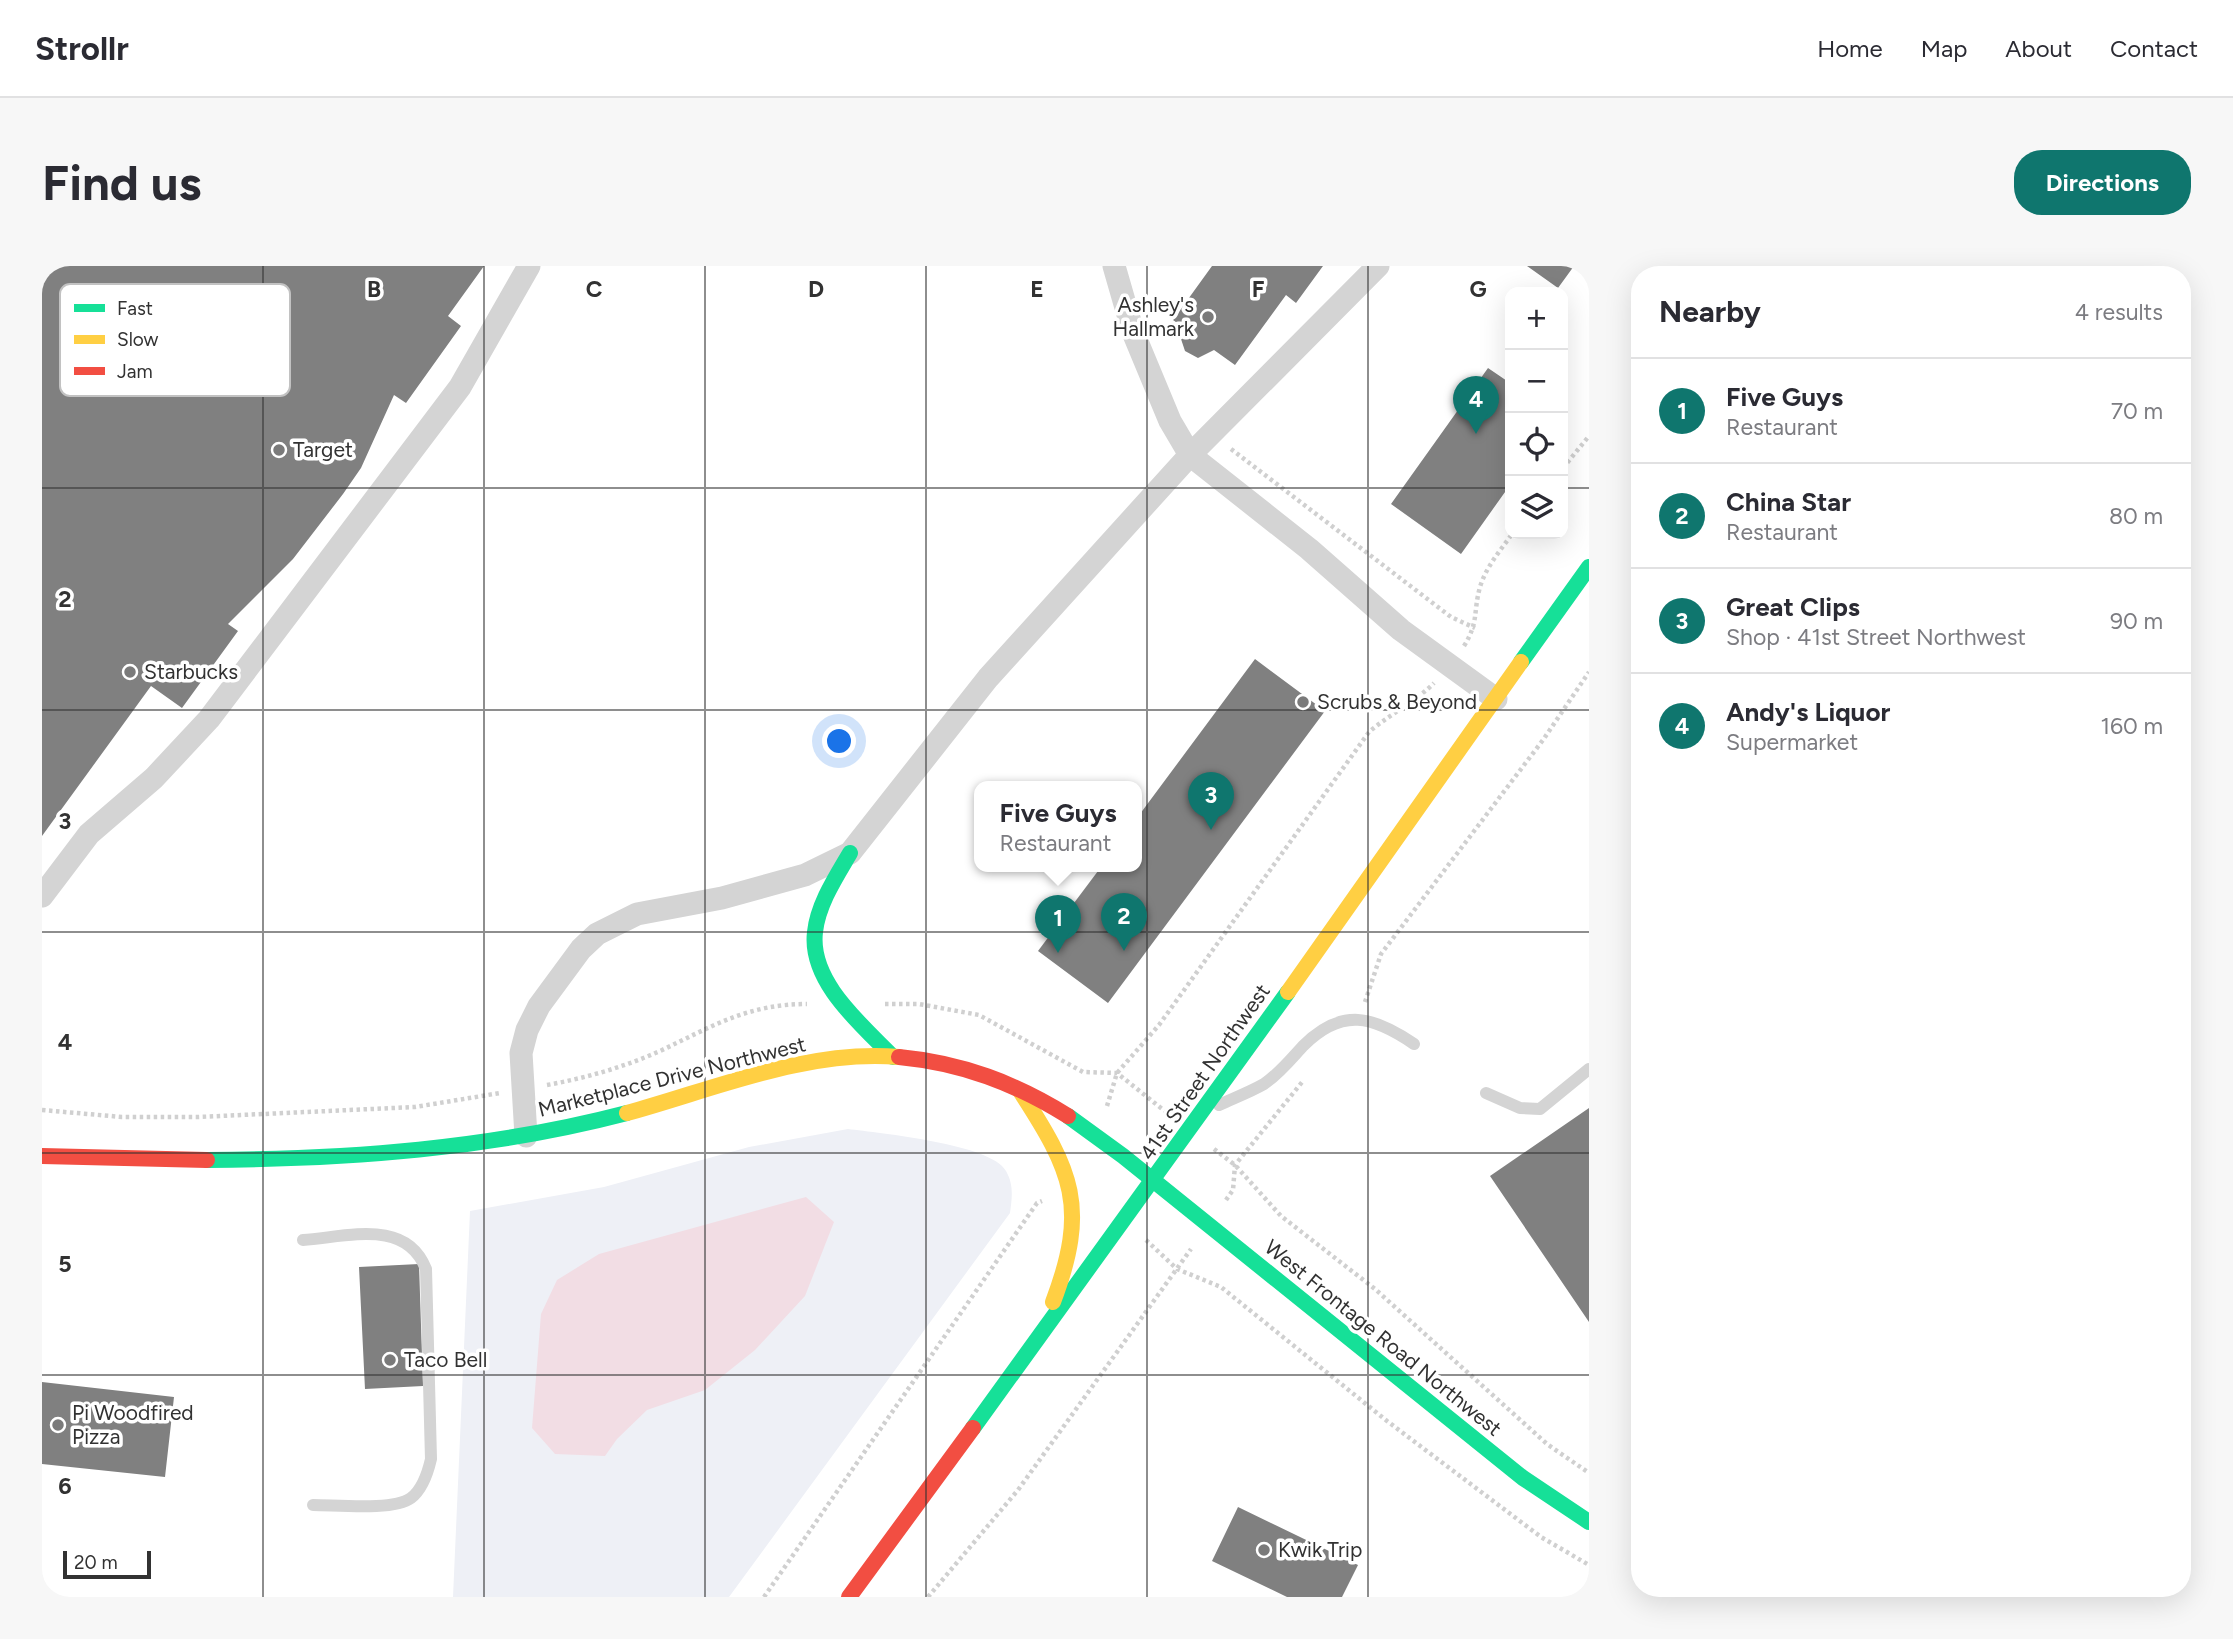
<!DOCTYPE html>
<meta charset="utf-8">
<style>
:root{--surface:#fff;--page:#f7f7f7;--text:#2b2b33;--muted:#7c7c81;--line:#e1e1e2;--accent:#0f766e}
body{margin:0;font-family:Figtree,sans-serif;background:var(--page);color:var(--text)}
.controls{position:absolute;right:21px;top:21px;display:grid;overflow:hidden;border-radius:14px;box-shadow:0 7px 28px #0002}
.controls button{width:63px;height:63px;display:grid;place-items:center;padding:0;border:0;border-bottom:2px solid var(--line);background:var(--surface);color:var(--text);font:35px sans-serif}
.scale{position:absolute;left:21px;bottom:18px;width:88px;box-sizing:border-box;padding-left:7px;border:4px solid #323232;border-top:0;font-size:19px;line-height:24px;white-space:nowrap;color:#323232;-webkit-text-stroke:5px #fff;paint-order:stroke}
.you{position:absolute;left:798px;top:476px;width:24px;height:24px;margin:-18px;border:5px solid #fff;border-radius:50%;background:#1a73e8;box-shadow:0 0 0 10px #1a73e833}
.badge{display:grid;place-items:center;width:46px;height:46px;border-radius:50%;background:var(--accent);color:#fff;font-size:23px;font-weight:700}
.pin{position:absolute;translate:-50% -58px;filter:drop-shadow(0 2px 4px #0008)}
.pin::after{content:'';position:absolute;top:37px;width:24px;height:21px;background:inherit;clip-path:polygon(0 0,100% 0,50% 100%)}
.popup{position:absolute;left:932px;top:515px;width:168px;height:91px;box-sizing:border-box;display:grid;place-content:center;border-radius:14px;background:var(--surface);filter:drop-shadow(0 2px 5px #0005);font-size:23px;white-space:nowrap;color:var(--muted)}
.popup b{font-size:26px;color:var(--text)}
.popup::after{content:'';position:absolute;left:50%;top:100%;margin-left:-14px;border:14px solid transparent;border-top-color:var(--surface)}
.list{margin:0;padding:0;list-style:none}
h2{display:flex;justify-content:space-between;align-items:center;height:91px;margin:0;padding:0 28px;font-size:30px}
h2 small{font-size:23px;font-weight:400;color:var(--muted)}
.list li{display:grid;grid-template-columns:46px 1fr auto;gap:21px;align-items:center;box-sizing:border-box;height:105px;padding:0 28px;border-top:2px solid var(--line)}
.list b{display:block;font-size:26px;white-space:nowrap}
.list p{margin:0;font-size:23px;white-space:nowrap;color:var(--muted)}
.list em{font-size:23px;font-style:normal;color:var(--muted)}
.icon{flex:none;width:38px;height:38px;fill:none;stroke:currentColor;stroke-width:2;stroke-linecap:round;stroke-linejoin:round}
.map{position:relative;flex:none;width:1547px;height:1331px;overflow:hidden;border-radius:28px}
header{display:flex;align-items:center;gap:42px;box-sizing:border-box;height:98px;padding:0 35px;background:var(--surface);border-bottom:2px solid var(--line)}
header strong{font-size:33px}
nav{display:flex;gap:38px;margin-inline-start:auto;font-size:24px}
.intro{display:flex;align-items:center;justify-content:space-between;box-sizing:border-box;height:168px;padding:0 42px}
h1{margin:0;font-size:49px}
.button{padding:18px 32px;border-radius:28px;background:var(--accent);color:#fff;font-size:24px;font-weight:700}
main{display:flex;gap:42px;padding:0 42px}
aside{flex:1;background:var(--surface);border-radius:28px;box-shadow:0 7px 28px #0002}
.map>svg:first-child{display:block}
.green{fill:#eef0f6}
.water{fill:#f2dde4}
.building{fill:#808080}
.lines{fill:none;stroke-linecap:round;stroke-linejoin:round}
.path{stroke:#d0d0d0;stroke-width:4.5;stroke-dasharray:3.5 3.5;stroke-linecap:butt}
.lane{stroke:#d4d4d4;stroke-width:12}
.street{stroke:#d4d4d4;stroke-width:23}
.fast{stroke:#16e098;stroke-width:16}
.slow{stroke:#ffcf43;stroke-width:16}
.jam{stroke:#f24e42;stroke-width:16}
.grid{fill:none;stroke:#323232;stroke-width:2;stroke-opacity:0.55}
.poi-dot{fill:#7a7a7a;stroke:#fff;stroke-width:2.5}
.labels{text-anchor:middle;stroke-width:7;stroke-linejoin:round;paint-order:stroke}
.poi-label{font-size:21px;fill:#323232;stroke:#fff;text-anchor:start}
.street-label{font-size:21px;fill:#323232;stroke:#fff}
.key{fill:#fff;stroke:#c2c2c2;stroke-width:2}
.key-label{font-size:19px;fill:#323232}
.grid-label{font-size:23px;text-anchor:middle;font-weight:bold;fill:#323232;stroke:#fff;stroke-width:7;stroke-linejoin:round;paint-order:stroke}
</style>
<header>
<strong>Strollr</strong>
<nav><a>Home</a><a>Map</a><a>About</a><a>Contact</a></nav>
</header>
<div class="intro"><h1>Find us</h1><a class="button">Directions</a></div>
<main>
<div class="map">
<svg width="1547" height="1331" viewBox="0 0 1547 1331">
<rect width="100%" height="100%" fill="#fff"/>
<!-- green -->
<path class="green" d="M806,863C837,867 950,878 964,905C972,919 970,932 968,947L687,1331H411L428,945L562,921L707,881Z"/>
<!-- water -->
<path class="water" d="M764,931L792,956L763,1030L713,1084L663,1124L605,1144L575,1173L563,1190L513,1188L490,1162L499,1048L515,1014L557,988Z"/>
<!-- building -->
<path class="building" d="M0,0H442L406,50L419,60L364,137L352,129L319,202L301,228L251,293L186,358L196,365L140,442L109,420L0,570Z
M1170,0H1281L1254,37L1244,29L1193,99L1172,84L1156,92L1143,85L1138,70L1141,61L1131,54Z
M1485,0H1532L1516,22Z
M1446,102L1468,117V219L1419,288L1349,238Z
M1213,393L1283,445L1066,737L996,685L1059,601H1095V552Z
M1547,842V1056L1448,910Z
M377,998L381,1120L323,1123L317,1001Z
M0,1116L132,1131L123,1211L0,1198Z
M1196,1241L1316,1299L1300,1331H1245L1170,1295Z"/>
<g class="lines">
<!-- path -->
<path class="path" d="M1189,183L1409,351L1433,362
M1521,202L1547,170
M1422,380C1437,356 1431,346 1438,321C1444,301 1458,285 1470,268
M1323,736L1339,688L1501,474L1547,406
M843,738H877L937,749L1041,806L1075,807L1124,846
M505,819C544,812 582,801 618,785C669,761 705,738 765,738
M1065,840L1075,807L1117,759L1327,466C1348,448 1372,437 1392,417
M0,844L80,851H156L373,841L458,827
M1172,883L1193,899L1239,950L1333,1023L1505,1178L1547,1207
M1184,934L1191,924L1193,899L1261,815
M1104,974L1135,1003L1179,1021L1345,1155L1499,1271L1547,1299
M722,1331L995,937L1000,935
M886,1331L976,1224L1149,983"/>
<!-- lane -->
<path class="lane" d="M1444,827L1478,842L1498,843L1547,803
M1177,839C1192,832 1208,826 1222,818C1237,808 1249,793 1261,780C1300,741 1331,750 1372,778
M261,974C305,971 364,952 384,1003L389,1193C386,1206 381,1223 369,1232C352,1245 294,1239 271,1239"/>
<!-- street -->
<path class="street" d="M1072,0L1091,66L1128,155L1148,189L1267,283L1359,364L1454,433
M0,630L47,568L112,512L167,453L418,121L487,0
M484,870L479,787L485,764L497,740L539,683L555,668L595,648L680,632L763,609L808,587L946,412L1148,189L1336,0"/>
<!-- fast -->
<path class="fast" d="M1479,396L1547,301
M808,587C794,611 776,638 773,666C767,716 820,759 851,791
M1026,850L1081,890L1481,1212L1547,1256
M165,894C308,893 447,883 585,847
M931,1162L1246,726"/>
<!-- slow -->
<path class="slow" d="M1246,726L1479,396
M978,825C1030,905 1047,941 1011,1036
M585,847C673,823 765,783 857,791"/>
<!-- jam -->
<path class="jam" d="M857,791C920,797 973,817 1026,850
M0,890L165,894
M807,1331L931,1162"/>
</g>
<!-- grid -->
<path class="grid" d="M221,0V1331M442,0V1331M663,0V1331M884,0V1331M1105,0V1331M1326,0V1331M0,222H1468M1521,222H1547M0,444H1547M0,666H1547M0,887H1547M0,1109H1547"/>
<!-- markers -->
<g class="poi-dot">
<circle cx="1166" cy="51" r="7"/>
<circle cx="237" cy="184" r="7"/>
<circle cx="88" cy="406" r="7"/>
<circle cx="1261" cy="436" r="7"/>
<circle cx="348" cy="1094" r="7"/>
<circle cx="16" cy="1159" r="7"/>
<circle cx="1222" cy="1284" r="7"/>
</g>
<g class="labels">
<!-- poi labels -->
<g class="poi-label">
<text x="1152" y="46" text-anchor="end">Ashley's<tspan x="1152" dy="24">Hallmark</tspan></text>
<text x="251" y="191">Target</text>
<text x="102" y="413">Starbucks</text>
<text x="1275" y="443">Scrubs &amp; Beyond</text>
<text x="362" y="1101">Taco Bell</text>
<text x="30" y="1154">Pi Woodfired<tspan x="30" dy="24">Pizza</tspan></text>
<text x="1236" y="1291">Kwik Trip</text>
</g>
<!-- street labels -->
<g class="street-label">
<text transform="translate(1163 806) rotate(-55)" y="7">41st Street Northwest</text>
<text transform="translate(630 811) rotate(-14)" y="7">Marketplace Drive Northwest</text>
<text transform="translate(1341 1072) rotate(39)" y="7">West Frontage Road Northwest</text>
</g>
</g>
<!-- legend -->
<rect x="18" y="18" width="230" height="112" rx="10" class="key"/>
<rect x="32" y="38" width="31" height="8" fill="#16e098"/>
<rect x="32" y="69" width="31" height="9" fill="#ffcf43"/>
<rect x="32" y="101" width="31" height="8" fill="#f24e42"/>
<g class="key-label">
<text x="75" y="49">Fast</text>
<text x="75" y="80">Slow</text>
<text x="75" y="112">Jam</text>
</g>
<g class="grid-label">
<text x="332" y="31">B</text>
<text x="552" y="31">C</text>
<text x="774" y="31">D</text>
<text x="995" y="31">E</text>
<text x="1216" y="31">F</text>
<text x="1436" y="31">G</text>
<text x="23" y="341">2</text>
<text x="23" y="563">3</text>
<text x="23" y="784">4</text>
<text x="23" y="1006">5</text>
<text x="23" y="1228">6</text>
</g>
</svg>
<div class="controls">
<button>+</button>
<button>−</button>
<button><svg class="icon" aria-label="locate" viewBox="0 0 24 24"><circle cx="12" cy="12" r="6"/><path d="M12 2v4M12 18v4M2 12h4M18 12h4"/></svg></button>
<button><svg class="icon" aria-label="layers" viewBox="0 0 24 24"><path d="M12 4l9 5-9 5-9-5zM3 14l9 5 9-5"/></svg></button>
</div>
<div class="scale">20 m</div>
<div class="you"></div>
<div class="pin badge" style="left:1016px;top:687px">1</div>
<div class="popup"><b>Five Guys</b>Restaurant</div>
<div class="pin badge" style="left:1082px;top:685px">2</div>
<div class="pin badge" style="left:1169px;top:564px">3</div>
<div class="pin badge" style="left:1434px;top:168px">4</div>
</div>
<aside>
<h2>Nearby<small>4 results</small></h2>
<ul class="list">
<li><span class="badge">1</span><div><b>Five Guys</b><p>Restaurant</p></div><em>70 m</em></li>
<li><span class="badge">2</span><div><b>China Star</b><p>Restaurant</p></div><em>80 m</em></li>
<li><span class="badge">3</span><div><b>Great Clips</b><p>Shop · 41st Street Northwest</p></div><em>90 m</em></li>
<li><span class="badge">4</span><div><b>Andy's Liquor</b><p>Supermarket</p></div><em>160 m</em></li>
</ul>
</aside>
</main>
